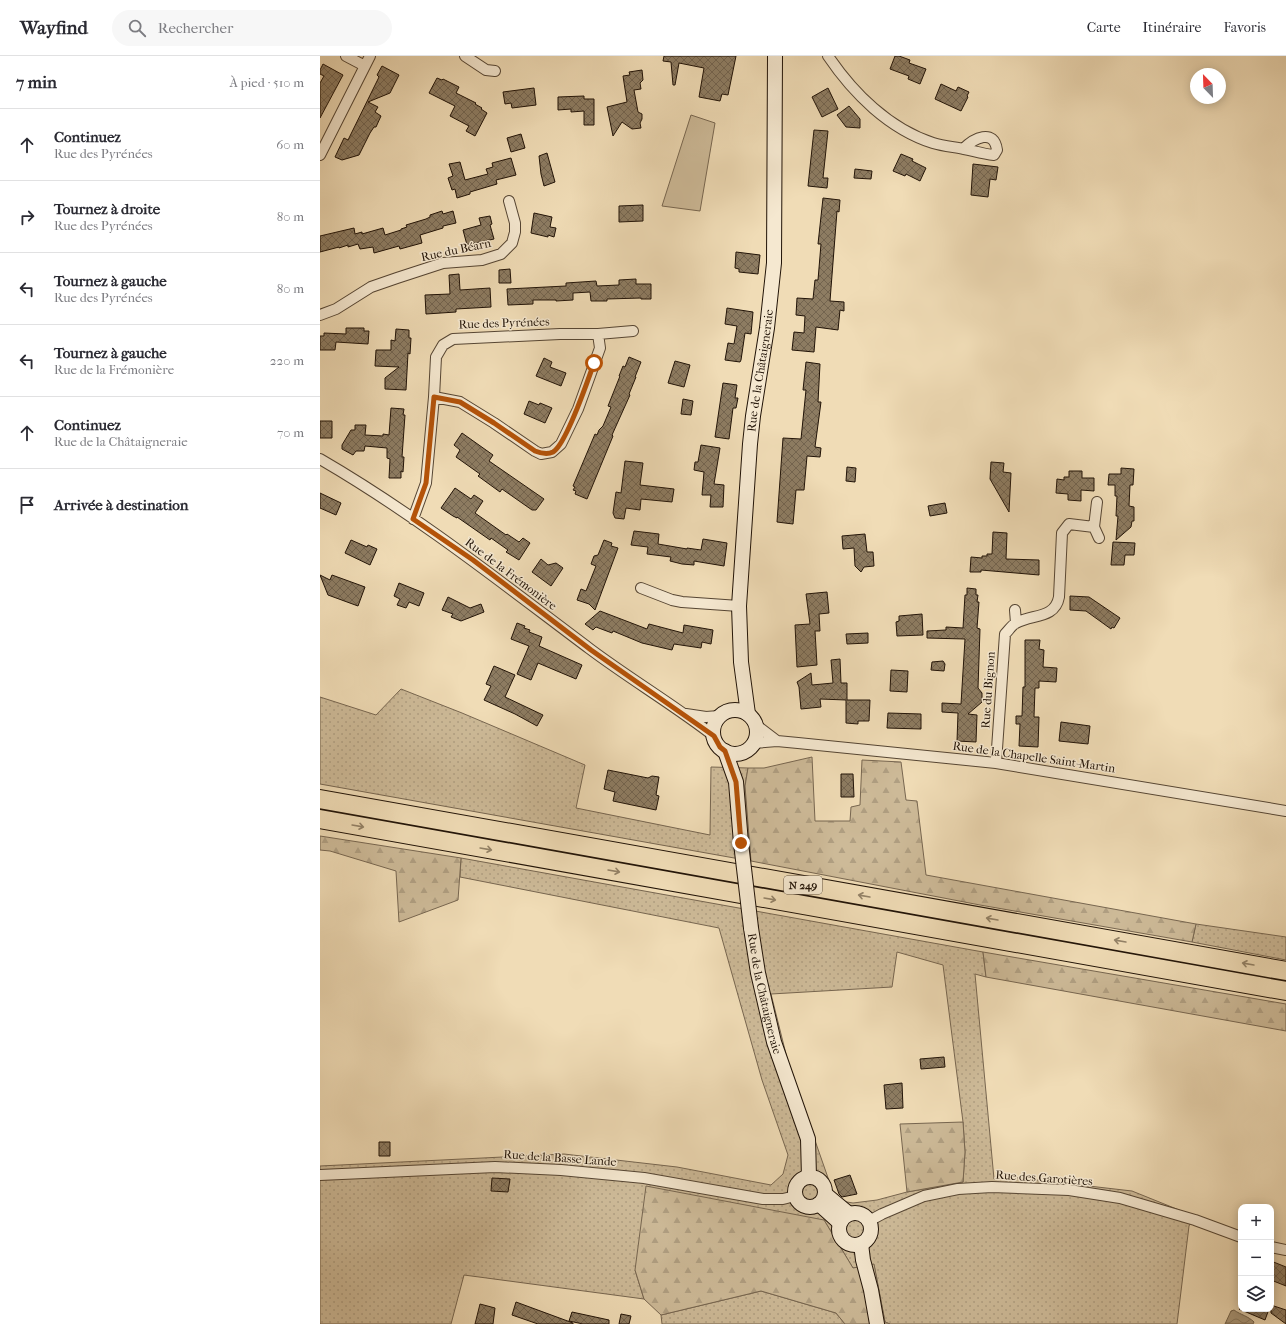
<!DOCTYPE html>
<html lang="fr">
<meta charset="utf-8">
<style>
:root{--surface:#fff;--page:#f7f7f7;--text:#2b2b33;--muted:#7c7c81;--line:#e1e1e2}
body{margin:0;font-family:"IM FELL French Canon",serif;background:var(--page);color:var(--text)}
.controls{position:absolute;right:12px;bottom:12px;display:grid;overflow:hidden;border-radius:8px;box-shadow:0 2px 10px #0003}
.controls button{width:36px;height:36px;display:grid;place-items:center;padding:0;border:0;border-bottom:1px solid var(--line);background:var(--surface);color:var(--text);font:20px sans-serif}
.compass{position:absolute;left:870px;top:12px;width:36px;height:36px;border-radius:50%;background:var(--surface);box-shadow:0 2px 10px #0003;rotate:337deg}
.stop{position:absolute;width:12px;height:12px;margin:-9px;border:3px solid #b45309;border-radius:50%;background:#fff}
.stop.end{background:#b45309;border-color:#fff;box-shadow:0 1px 4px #0008}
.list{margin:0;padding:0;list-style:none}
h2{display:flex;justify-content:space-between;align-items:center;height:52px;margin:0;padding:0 16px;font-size:17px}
h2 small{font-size:13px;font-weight:400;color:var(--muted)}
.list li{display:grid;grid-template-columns:26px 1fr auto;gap:12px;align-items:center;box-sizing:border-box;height:72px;padding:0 16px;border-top:1px solid var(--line)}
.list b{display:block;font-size:15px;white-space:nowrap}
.list p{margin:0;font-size:13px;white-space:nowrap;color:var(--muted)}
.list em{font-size:13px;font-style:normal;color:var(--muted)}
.icon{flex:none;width:22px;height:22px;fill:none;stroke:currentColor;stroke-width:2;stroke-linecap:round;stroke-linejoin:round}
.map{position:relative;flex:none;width:966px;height:1268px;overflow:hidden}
header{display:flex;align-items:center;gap:24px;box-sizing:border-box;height:56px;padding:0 20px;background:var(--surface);border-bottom:1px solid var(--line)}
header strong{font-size:19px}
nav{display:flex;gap:22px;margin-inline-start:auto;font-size:14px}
.search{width:280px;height:36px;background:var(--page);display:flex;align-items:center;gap:10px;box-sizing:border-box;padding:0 14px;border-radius:22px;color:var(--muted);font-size:15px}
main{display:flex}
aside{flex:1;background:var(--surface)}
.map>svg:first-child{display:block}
.grass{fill:url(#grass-dots);stroke:#776650;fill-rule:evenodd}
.forest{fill:url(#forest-firs);stroke:#776650}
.park{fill:#cdba98;stroke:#776650}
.water{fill:url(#water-waves);stroke:#73634c}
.building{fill:url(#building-cross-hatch);stroke:#211307}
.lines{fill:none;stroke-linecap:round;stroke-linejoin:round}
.street-casing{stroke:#554533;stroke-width:12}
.secondary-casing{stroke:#211307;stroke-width:16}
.highway-casing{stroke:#211307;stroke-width:20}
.street{stroke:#f5e8d0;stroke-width:10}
.secondary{stroke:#f5e8d0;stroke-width:14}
.highway{stroke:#f0dcb6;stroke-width:18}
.secondary-bridge-casing{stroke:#211307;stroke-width:16;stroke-linecap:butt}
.secondary-bridge{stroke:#f5e8d0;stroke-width:14}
.oneway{stroke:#938267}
.route{stroke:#b45309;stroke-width:5}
.labels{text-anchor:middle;stroke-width:3;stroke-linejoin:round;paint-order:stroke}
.shield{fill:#f5e8d0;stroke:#615343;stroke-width:1}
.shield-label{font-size:11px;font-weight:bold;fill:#211307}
.street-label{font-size:12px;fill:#211307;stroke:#f5e8d0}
</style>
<header>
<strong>Wayfind</strong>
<div class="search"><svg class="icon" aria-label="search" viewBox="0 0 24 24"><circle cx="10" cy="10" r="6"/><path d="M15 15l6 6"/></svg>Rechercher</div>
<nav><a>Carte</a><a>Itinéraire</a><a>Favoris</a></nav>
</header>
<main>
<aside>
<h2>7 min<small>À pied · 510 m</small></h2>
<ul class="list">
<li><svg class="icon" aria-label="ahead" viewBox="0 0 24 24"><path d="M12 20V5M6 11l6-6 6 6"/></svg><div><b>Continuez</b><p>Rue des Pyrénées</p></div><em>60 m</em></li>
<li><svg class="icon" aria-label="right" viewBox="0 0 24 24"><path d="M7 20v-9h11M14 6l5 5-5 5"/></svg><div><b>Tournez à droite</b><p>Rue des Pyrénées</p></div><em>80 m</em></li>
<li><svg class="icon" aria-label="left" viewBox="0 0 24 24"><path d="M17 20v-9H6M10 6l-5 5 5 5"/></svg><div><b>Tournez à gauche</b><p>Rue des Pyrénées</p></div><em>80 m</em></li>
<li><svg class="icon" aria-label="left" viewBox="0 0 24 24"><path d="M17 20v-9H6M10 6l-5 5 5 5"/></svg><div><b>Tournez à gauche</b><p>Rue de la Frémonière</p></div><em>220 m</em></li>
<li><svg class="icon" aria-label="ahead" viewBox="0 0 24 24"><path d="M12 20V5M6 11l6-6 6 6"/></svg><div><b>Continuez</b><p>Rue de la Châtaigneraie</p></div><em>70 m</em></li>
<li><svg class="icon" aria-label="arrive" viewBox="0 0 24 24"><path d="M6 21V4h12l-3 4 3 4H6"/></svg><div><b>Arrivée à destination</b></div></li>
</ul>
</aside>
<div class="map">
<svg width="966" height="1268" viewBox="0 0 966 1268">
<defs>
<pattern id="grass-dots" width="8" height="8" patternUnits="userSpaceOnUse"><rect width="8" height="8" fill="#cdba98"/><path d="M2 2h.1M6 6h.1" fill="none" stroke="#b09f82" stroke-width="1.8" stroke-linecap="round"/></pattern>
<pattern id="forest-firs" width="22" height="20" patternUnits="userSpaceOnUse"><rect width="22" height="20" fill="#cdba98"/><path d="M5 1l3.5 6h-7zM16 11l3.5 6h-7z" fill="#b09f82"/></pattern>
<pattern id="water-waves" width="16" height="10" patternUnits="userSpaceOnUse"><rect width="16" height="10" fill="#aa987a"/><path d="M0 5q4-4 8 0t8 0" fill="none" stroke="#8a7b62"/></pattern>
<pattern id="building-cross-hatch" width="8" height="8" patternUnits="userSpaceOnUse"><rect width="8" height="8" fill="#8d7c62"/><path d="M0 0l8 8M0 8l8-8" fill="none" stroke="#73644f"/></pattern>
</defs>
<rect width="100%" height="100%" fill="#f0dcb6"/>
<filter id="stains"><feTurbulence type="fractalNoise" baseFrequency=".005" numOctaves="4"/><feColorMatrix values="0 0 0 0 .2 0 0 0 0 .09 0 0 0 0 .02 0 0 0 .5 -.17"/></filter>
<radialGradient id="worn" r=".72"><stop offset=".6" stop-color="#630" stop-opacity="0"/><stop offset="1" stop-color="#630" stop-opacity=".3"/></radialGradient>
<!-- grass -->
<path class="grass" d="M81,633L142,657L265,709L256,752L390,779L391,711L428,712L425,730L431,805L0,728V641L56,659Z
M141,802L663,896L666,921L655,918L674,1123L691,1121L812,1135L874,1160L869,1170L857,1268H570L565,1266L554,1209L533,1212L504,1164L315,1214L324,1243L144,1219L131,1268H0V1110L244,1098L357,1111L451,1129L463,1118L468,1099L442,1024L399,872L140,821ZM577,896L623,909L643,1066L645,1096L643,1126L587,1136L557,1144L533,1147L521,1145L514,1139L469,1010L451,938L572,931Z
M876,868L966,881V904L872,886Z
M441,1235L516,1257L525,1268H342L341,1259Z"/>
<!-- forest -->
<path class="forest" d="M492,701L495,765H530L531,751L540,749L542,704L581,706L586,744L597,745L606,819L876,868L872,886L660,849L431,805L425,730L428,712H444Z
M0,780L141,802L138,844L79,866L76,815L10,795L0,794Z
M663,896L966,948V975L666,921Z
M643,1066L645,1096L643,1126L587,1136L580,1068Z
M326,1130L504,1164L533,1212L554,1208L565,1266L570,1268H525L516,1257L441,1235L341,1259L324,1243L315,1214Z"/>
<!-- park -->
<path class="park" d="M371,59L395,67L380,155L342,150Z"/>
<!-- water -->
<path class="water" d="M914,1254C921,1259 928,1260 934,1266L933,1268H905L911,1255Z"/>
<!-- building -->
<path class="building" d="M344,0H416L408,39L402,38L400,45L379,41L384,12L359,7L355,29H353L351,6L343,5Z
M575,0H579L590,4L589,7L606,13L600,28L588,23L589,20L570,13Z
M3,8L23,19L0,62V27L4,20L0,18V14Z
M62,10L79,19L70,37L48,46L58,51L55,56L61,60L56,71H54L50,77L39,99L22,104L15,101L24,82L28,84L59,21L57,19Z
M322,14L323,24L320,27L321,33L314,34L318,56L322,58V63L320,67L321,72L312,73L302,66L293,80L287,51L307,46L303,20L310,19L309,16Z
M117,22L122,24L123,23L139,31L136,37L156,47L155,48L162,52L161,53L167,57L155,80L146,75L149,70L130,60L135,50L109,37Z
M621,28L636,35L638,31L649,36L647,40L648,41L641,55L615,43Z
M214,32L216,49L192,52L191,47L185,48L183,36Z
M508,32L518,53L502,61L492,41Z
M264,40V43H274V69H264V55L251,56V53L238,54V41Z
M529,50L540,63V72L526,71L517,59Z
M494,74L508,75L503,122H508L507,132L488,130Z
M201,78L205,92L191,96L187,82Z
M227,97L235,126L224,130L221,118L219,100Z
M581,98L593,103L592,105L606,112L600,125L586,118L585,120L573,115Z
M191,102L196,119L176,124L177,128L150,136V138L137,142L135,133L132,134L128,122L133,120L129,108L140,106L145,124L168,118L166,113L173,111L172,107Z
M653,108L678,111L676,124L670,123L668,141L651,139Z
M535,113L552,115L551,123L534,122Z
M503,142L520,144L519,156L517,155L510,245L524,246V255L520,254L518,274L496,271L494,296L472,294L474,276L484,277L485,260L476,259L477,242L493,243L495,224H498L501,188H498Z
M323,149V165L299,166V150Z
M122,155L123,158L133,155L136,167L123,170V172L100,179L102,187L80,193L79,190L54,197L53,191L40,193L38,188L28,191V189L19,192V191L0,196V180L34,172L35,178L42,176V178L63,172L65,179L81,174V173L87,171L86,169L106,163L110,161V159Z
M214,157L232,161L230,171L236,172L234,181L228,179V181L211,177Z
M170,160L172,168L170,169L174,183L147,189L143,174L161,169L159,162Z
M416,196L440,199L438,218L419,216V213L415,212Z
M190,213L191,227H179V214Z
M139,218L140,234L170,232L171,251L136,253V256L106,258L105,239L130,238L129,219Z
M316,223V228H331V243H321V242L287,243V245H271L270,236L253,237V244L236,245V244H213V248L188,249L187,233L246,230V227L276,225L277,230L299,229V224Z
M407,252L433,256L431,278L425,277L421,304L420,306L405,304L408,287L414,288L417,270L405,268Z
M26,272H44V275H49L48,288L16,286L15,294H0V280H4V277L26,278Z
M76,273L89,274V282H91L90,298L88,297L86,334L65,333V322L79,311L55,310L56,294H71V284L75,285Z
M309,301L321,306L315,321H316L309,338L310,339L292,379L293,380L267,443L255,438L256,435L253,434L255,431L253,430L275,378L277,379L279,374L283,370L291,351L288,350L300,320H299L303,310L305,311Z
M224,302L232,306L230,311L246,317L241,330L216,320Z
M355,305L370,309L364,331L348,327Z
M486,306L500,308L498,346H501L495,391L501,392L500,401L487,400L484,434H476L473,468L457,466L463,382L481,383L486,334H483Z
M403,327L417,329L415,342H418L416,352H413L409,383L395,381Z
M363,343L373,345L371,359L361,358Z
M209,345L219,349L220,347L232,352L225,367L204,358Z
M71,352L84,353L83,359H85L82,401H84L83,416L81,415V422H69L70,403L67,402V392L45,390L44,395H36L33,399L22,393V389L31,374H35V369H46L45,379L63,380V378L69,379Z
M0,365H12V382H0Z
M142,377L173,399L169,405L224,443L216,454H212L182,433L180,436L158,420L160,418L136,401L140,394L134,389Z
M381,389L400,392L394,428L404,429L403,451H390L391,439H382L384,416L374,414L375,406H378Z
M305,405L323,407L320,429L354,433L352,446L321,443L320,454L306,452L304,463L295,462L293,457L296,436L301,437Z
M671,406L684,407L683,416L691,417L689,456L670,423Z
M527,411L536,412L535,426L526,425Z
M801,412L814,413L813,429H810L809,450L814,451V465H812L811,471L796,484L798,460H796L797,440H795V429H788L789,418H801Z
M749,415H762V422H774V435L761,434V445L748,444V438L736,437L737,423L744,424V421H749Z
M135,432L151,443L154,439L163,445L155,457L186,479L187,478L199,486L203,482L210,487L199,504L186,496L188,494L171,482L170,484L137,461V462L133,460L121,452Z
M0,437L21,447L16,459L0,452Z
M625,447L627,457L610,460L608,450Z
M314,475L339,478L338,488L367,493V492L381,494L383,483L407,487L404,510L374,505V509L362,508L350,505L351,501L327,498L328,491L311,489Z
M673,476L687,477L686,503L719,504V519L661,514V516H650L651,501L662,502V500H667V498H672Z
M545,478L547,496H553L554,510L544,511L541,516L535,510L534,492L523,493L522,480Z
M31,484L47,491L48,489L57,493L50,509L25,497Z
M284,484L292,487L291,490L298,492L275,554L269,548L257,544L261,533L266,535L276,510L271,508L274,500L278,499Z
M793,486L815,487L814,499H805L804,509H791Z
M221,503L228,509L236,507L243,512L231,530L212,516Z
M0,519L10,524L12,519L45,531L38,550L8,539Z
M79,527L104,537L99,550L89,546L86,552L77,549L80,543L74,540Z
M647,532L656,533V539H658L657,546H659L657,572L660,573L658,632L662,637V646L648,658L657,659L656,686L637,685L638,657L622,656V647L641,648L645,583L607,582V575L626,574V571L643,572L645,539H647Z
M507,536L509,557L499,558L500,575H495L497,609L477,611L475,569L490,568L486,538Z
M750,540L769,541L800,562L794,572L792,571L791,573L766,555L750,554Z
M128,541L150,552L161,548L164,556L141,565L131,561L133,558L122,554Z
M280,555L327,573L329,568L363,577L364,569L393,574L391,588L382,586L381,592L354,588L352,594L322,587L293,575L292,577L276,571L273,574L265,568Z
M602,558L603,579L577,580L576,566L579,565V560Z
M197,567L205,570L204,572L210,574L209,576L222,581L219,590L262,609L256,623L218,607L211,624L197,618L209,590L191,583Z
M548,577V587L527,588L526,578Z
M705,584H720L719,593L724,594L723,611L737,612L736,626L719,625V632H715L714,661H719L718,691L699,690L700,668H696V660H702L703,631H705Z
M520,603L521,627H527V644H550L549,665H538V668L526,667V644L500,643L501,651L481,653L479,631L477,626L491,617L492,629L513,627L511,604Z
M623,605L625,608L624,615L611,614L612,606Z
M174,610L195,619L185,641L223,659L217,670L195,658L164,644L171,630L166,628Z
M571,614L588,615L587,636L570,635Z
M568,657L601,658V673L567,672Z
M741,666L770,670L768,688L739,685Z
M288,714L328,722L332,720L339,721L336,739L339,740L336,754L293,745L295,736L284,733Z
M521,718H533L534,741H521Z
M624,1001L625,1011L601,1013L600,1003Z
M582,1027L583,1052L566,1053L564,1029Z
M59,1086H70V1100H59Z
M530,1119L537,1138L522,1141L519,1138L514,1124Z
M172,1122L190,1123L188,1136L171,1135Z
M951,1205L966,1211V1230L951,1224Z
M196,1246L253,1267V1268H218L192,1259Z
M160,1248L175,1252L173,1268H155Z
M951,1249L966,1254V1268L951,1257Z
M919,1253H949L945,1264Z
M252,1256L289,1264V1268H263L249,1265Z
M301,1258L311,1260L309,1268H299Z"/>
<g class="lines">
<defs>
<path id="street" d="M26,0L45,10
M145,0L166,14L175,15
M508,0C533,37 569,73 613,87C623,90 634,91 644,93C654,95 663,98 674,99L677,94C674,72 654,82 643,93
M0,99L50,0
M0,259L16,253L51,231L77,222L123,207L162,204L181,198L192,187L195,176V167L189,145
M278,278L313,275
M0,403C95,458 182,527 270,593C310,623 354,649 394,680
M93,463L106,427L114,341L116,301L123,289L133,283L240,278H278L280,292L258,353L241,388L232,396L221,398L215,395L174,367L140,346L114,341
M774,471L779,482
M321,532L352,544L362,546L419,550
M695,554L696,567
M366,658L386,661L399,660
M436,669L457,685
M434,687L457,685L478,687L676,707L966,755
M676,707L685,578C689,574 692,569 696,567C712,558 735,563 739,541L742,477L749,468L774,471L777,446
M0,1119L175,1111L241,1114L324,1122L443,1143H463L475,1140
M549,1165L562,1158L604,1140L638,1133L672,1131L749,1134L800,1142L875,1164L921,1181
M951,1191L966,1194"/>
<g id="secondary">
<circle cx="415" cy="676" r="22"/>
<path id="s1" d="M428,658L421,606L419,550L430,388L433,360L447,272L454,207L455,0"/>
<path d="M405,695L416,726L421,787"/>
<path id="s2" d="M431,872L438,917L454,986L488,1083L489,1121"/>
<circle cx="490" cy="1136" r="15"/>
<path d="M505,1138L529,1158"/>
<path d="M499,1148L520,1167"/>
<circle cx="535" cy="1173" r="16"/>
<path d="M541,1188L543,1204L551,1234L557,1268"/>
</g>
<path id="highway" d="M0,743L966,915
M0,763L966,935"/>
</defs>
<!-- street casing -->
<use href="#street" class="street-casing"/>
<!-- secondary casing -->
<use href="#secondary" class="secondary-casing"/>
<!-- highway casing -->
<use href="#highway" class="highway-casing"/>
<!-- street -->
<use href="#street" class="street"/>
<!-- secondary -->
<use href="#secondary" class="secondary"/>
<!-- highway -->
<use href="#highway" class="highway"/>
<defs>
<path id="secondary-bridge" d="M421,787L431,872"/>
</defs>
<!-- secondary-bridge casing -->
<use href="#secondary-bridge" class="secondary-bridge-casing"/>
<!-- secondary-bridge -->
<use href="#secondary-bridge" class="secondary-bridge"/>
</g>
<!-- one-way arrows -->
<defs><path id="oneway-shaft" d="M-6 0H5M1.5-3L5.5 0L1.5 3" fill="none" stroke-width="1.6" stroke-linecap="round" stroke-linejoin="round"/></defs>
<g class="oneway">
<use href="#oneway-shaft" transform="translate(38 770) rotate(10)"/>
<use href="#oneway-shaft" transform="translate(166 793) rotate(10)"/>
<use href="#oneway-shaft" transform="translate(294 815) rotate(10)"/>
<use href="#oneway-shaft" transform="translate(544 840) rotate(-170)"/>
<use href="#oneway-shaft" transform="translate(450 843) rotate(10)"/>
<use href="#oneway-shaft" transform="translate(672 863) rotate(-170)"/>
<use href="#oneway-shaft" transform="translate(800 885) rotate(-170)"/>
<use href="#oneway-shaft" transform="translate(928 908) rotate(-170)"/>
</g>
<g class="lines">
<!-- route -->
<path class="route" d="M274,307C268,324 246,389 233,396C227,399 220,397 215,395L174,367L140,346L114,341L106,427L93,463L153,504L271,594L394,680L400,691L405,695L416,726L421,787"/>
</g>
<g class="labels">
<!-- shield labels -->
<rect class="shield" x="464" y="820" width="38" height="18" rx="3"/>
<g class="shield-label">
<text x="483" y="833">N 249</text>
</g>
<!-- street labels -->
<g class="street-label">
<text transform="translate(136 194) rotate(-12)" y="4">Rue du Béarn</text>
<text transform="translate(184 267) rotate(-2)" y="4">Rue des Pyrénées</text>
<text dy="4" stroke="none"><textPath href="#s1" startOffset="345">Rue de la Châtaigneraie</textPath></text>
<text transform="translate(191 518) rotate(37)" y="4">Rue de la Frémonière</text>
<text transform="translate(668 634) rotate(-86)" y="4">Rue du Bignon</text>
<text transform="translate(714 701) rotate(8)" y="4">Rue de la Chapelle Saint-Martin</text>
<text dy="4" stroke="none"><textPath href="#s2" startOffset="67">Rue de la Châtaigneraie</textPath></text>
<text transform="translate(240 1102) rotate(4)" y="4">Rue de la Basse Lande</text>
<text transform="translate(724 1122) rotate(4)" y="4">Rue des Garotières</text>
</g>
</g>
<rect width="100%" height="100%" filter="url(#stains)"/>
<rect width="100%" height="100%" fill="url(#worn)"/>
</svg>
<div class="controls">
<button>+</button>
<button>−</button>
<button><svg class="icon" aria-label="layers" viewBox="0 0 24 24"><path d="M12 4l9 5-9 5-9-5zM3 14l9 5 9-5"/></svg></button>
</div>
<svg class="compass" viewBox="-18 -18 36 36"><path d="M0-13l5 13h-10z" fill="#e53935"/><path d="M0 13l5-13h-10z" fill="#7c7c81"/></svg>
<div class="stop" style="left:274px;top:307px"></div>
<div class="stop end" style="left:421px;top:787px"></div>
</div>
</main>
